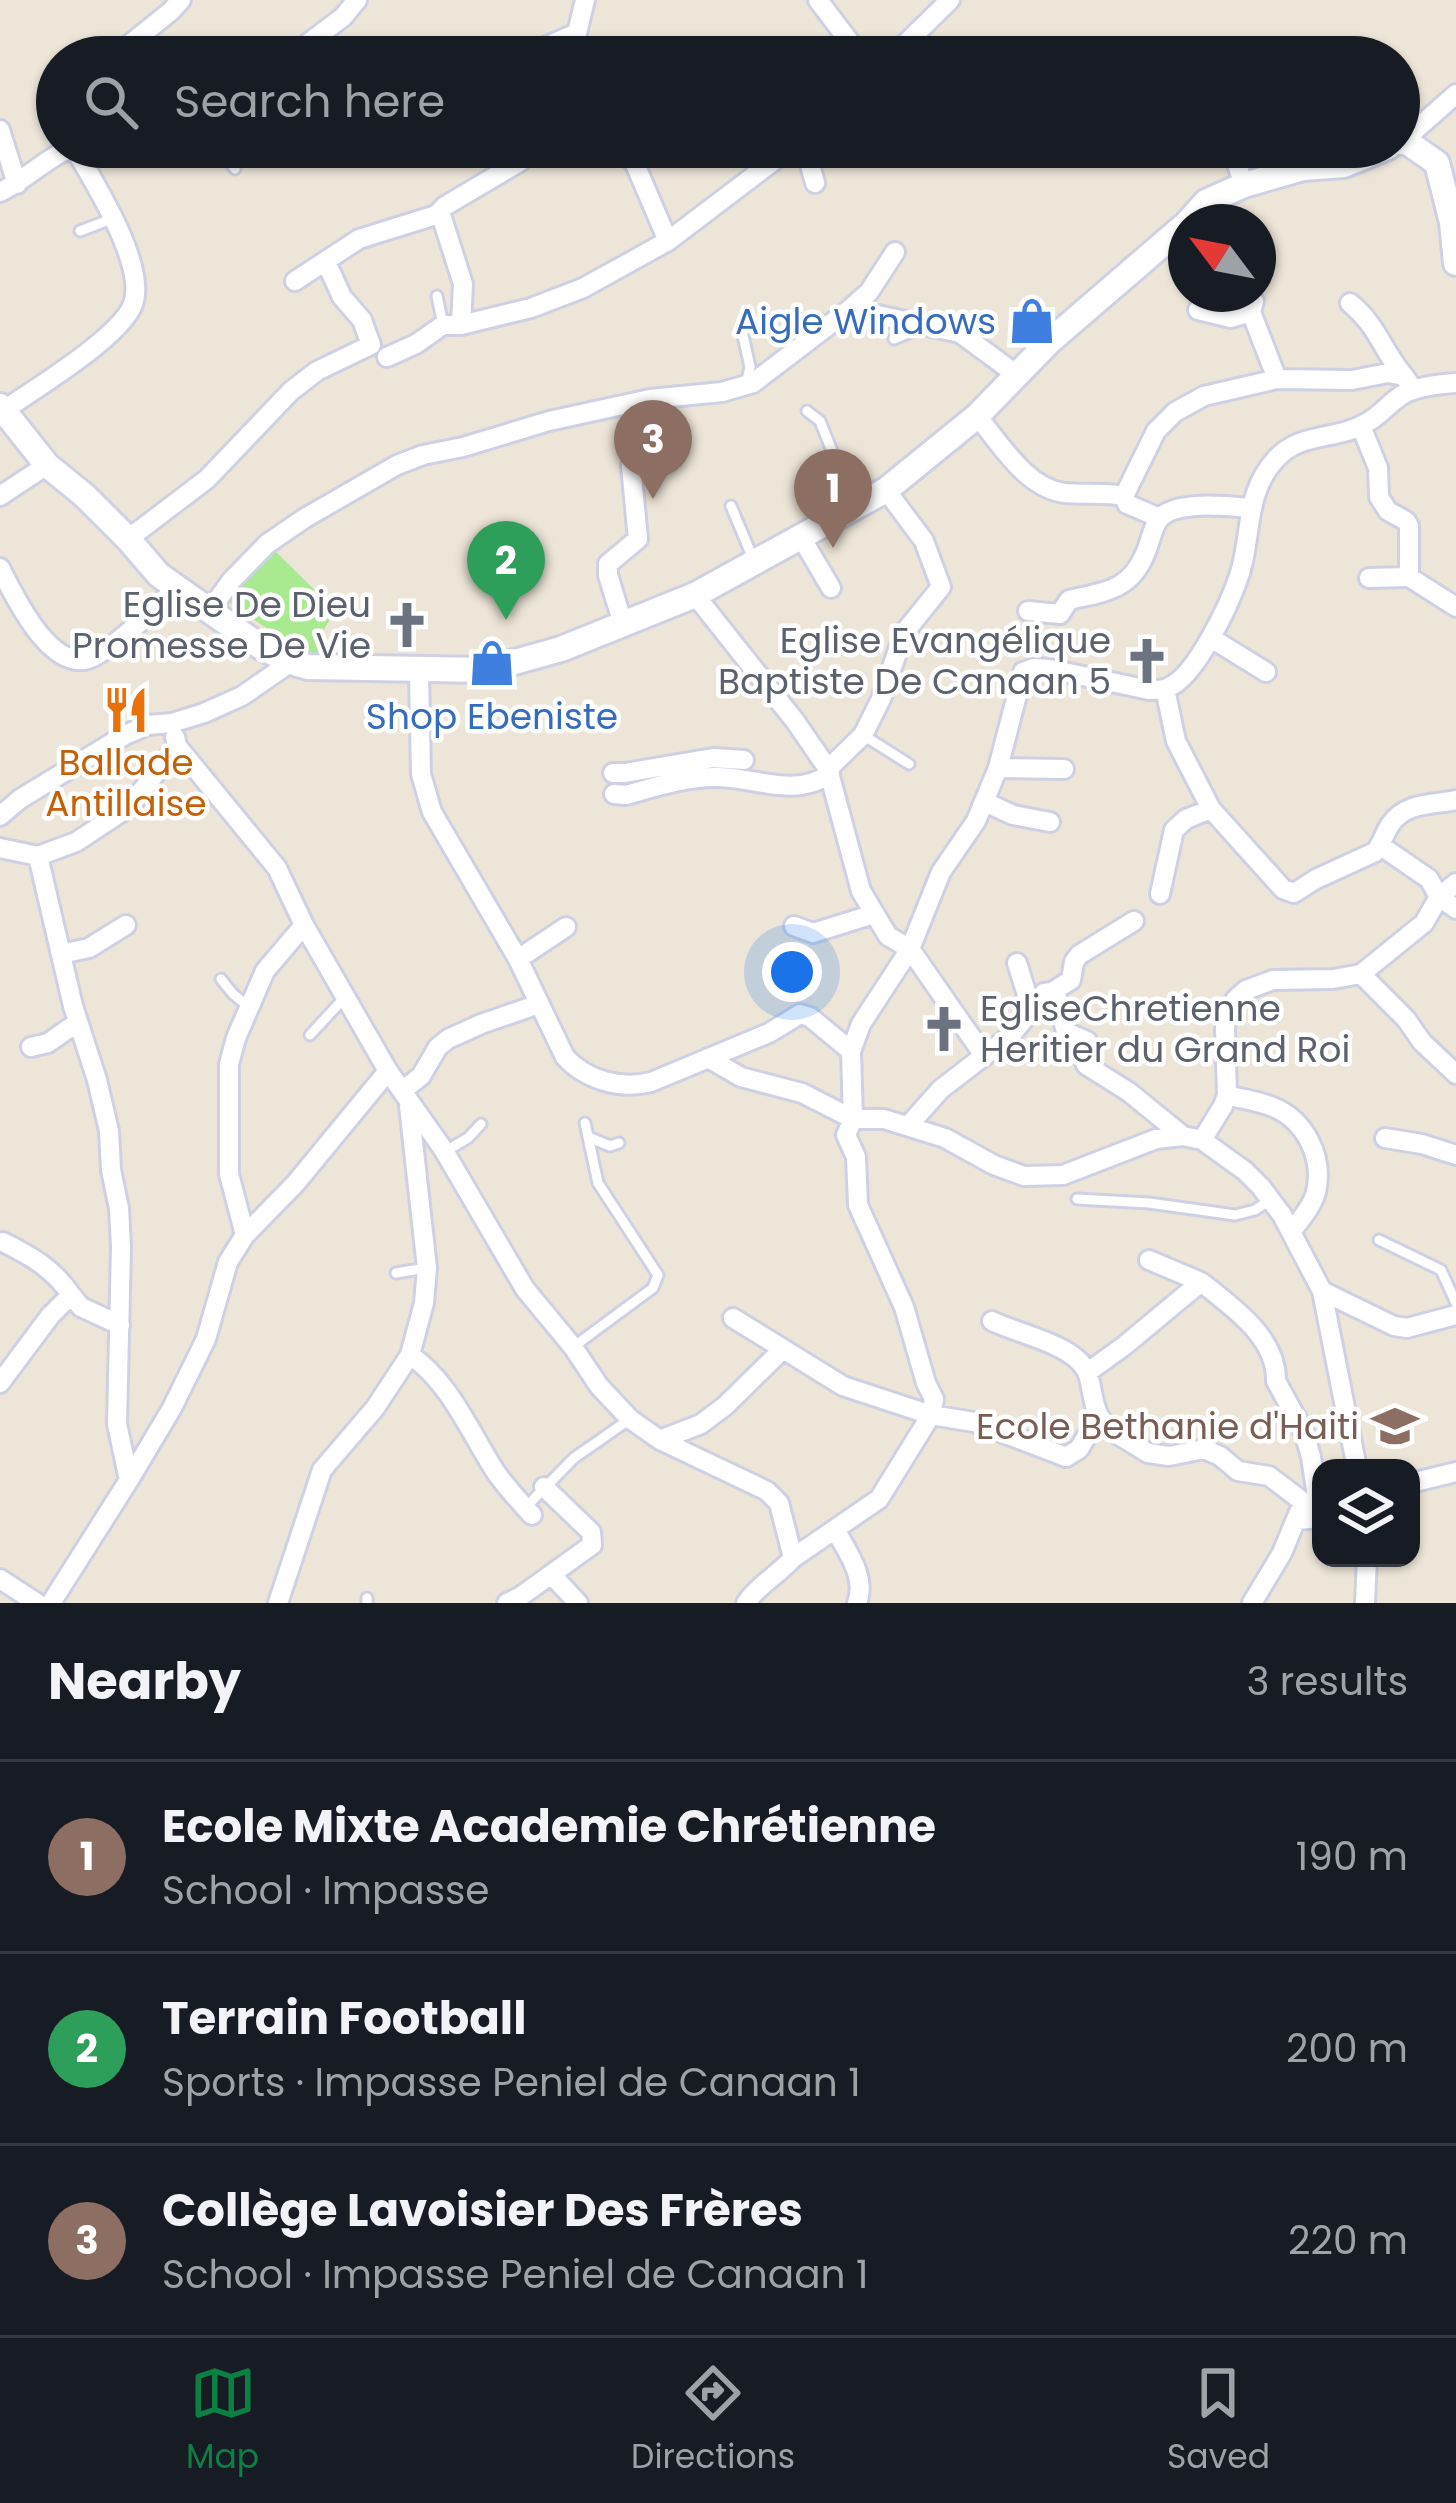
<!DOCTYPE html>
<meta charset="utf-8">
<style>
:root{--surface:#171b24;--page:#20242c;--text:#f1f3f6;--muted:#9ea1a6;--line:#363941;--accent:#0b8043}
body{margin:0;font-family:Poppins,sans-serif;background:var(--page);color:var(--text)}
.controls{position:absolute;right:36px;bottom:36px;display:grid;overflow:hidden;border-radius:24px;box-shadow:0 3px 9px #0004}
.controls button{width:108px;height:108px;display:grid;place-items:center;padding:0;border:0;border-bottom:3px solid var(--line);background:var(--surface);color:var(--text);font:60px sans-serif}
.compass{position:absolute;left:1168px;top:204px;width:108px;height:108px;border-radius:50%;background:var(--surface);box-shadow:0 3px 9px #0004;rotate:302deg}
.you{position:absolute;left:792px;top:972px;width:42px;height:42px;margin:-30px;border:9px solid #fff;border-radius:50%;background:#1a73e8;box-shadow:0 0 0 18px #1a73e833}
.badge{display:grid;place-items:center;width:78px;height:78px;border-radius:50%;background:var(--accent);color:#fff;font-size:39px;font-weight:700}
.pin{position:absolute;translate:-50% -99px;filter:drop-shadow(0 3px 6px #0008)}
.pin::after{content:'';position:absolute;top:63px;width:42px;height:36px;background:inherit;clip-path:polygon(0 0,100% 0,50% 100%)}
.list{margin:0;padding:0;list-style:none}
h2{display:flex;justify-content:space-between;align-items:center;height:156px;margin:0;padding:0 48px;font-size:51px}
h2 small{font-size:39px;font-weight:400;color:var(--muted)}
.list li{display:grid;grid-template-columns:78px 1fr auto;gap:36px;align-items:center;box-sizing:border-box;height:192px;padding:0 48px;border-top:3px solid var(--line)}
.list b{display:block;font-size:45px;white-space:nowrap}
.list p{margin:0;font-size:39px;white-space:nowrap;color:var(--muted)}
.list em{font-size:39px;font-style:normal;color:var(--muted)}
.icon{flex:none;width:66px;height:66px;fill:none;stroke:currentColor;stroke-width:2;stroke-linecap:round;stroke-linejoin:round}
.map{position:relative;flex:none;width:1456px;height:1603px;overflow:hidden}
.search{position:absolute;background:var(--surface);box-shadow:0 3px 9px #0004;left:36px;right:36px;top:36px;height:132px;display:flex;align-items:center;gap:30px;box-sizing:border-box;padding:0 42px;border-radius:66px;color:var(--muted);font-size:45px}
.sheet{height:732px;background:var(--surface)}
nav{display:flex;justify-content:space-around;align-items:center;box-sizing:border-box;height:168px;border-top:3px solid var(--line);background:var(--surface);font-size:33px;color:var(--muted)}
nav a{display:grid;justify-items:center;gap:6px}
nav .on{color:var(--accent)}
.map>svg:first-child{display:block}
.green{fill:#a9e98f}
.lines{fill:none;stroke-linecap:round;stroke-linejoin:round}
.lane-casing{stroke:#ced1e3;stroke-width:15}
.street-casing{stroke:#ced1e3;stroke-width:24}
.secondary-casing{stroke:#ced1e3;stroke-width:30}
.lane{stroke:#fff;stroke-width:9}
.street{stroke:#fff;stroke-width:18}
.secondary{stroke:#fff;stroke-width:24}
.labels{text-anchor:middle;stroke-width:9;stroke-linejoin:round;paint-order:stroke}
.shop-label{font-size:36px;fill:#366cbe;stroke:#fff;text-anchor:end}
.worship-label{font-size:36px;fill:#5b616d;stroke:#fff;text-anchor:end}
.food-label{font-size:36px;fill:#c56008;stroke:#fff}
.education-label{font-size:36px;fill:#785e54;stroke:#fff;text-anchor:end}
</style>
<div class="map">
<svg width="1456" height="1603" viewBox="0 0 1456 1603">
<rect width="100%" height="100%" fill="#ede5d8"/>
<!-- green -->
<path class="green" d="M270,546L335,610L322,633L317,654L307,652L305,655L226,600Z"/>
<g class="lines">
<defs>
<path id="lane" d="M217,147L235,169
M80,231L114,218
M437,296L443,325
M742,331L750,367L748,376L752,383
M894,339L922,327
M807,411L820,421L854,506
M731,506L754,561
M863,735L909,764
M221,979L233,994L249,1007
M310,1035L346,996
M588,1137L610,1146L619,1143
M444,1152L468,1138L481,1124
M1077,1199L1149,1203L1235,1215L1255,1210L1270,1200
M1379,1240L1441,1270L1456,1303
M396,1273L426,1268
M573,1347L653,1288L658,1275L598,1183L585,1123
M525,1508L574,1458L630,1419
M367,1598V1603"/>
<path id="street" d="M818,0L861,57
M114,57L171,11L181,0
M290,57L343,17L357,0
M533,57L540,49L577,33L585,0
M892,57L950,0
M0,130L17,184
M1404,140L1456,94
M624,147L626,155L635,164L668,241
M805,147L815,183
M1231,147L1244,185
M0,192C25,181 54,151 77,147
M295,281L359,239L436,215
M1248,294L1254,301L1251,312L1277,379
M1350,303C1378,326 1382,350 1404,376
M850,309L869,292L895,252
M1198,310L1231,318L1251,312
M461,325L463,284L442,218L436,215L445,206L521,161L527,147
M387,357L416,344L443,325H461L531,308L583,288L668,241L792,147
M4,410C35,389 122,336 133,304C147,265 94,183 75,149
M977,416C1001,444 1025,487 1064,493C1084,495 1104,492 1124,496L1156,431L1175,412L1204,396L1277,379L1352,380L1388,373L1404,376L1414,390
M1361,426L1378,468L1379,497L1388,511L1406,521L1409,526V577
M0,496L47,465
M1124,496L1127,504L1160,518
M801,537L831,588
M128,539L207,479L291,391L317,371L371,345L362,320L342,297L326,262
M0,568C15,597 53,679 95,656C123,641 152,610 176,589
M1369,578L1409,577L1456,607
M695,595L795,721L828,769L861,891L888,936L910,949L983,1054
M1028,611L1060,614L1069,600C1103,592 1130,591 1145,554C1150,544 1152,528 1159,519C1175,500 1228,506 1250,508
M209,612L231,581L267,544L305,518L397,465L423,455L463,447L549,421L650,399L722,392L753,383L850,309L960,333L1017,375
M623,624L608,575V564L638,539L631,466
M1211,638L1266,672
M419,671L421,774L432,812L518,959L565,1057C586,1080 621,1090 651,1082L769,1033L800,1014L810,1017L851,1051
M1165,689L1176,741L1211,809L1283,889L1294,893L1316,879L1375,852C1382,844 1384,834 1390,825C1405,802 1432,805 1456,800
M177,746L277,868L304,925L388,1071L443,1149L525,1289L573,1347L599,1386L630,1419L660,1440L767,1491L779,1503L793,1558
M998,768L1064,769
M828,769L863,735L881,699L904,633L941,587L924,541L886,490
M613,773H625L713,758L744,760
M614,794L626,795C655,787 689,776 719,777C757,778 794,798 830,774
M985,802L1013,815L1050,822
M0,816L20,799L125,735L148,725L172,723L204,713L242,696L291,662
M1381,846L1429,879L1439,897L1456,883
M0,848L38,856L76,842L129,807L177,746L175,737
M38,856L73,1006L97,1080L109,1131L111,1170L119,1208L121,1247L117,1424L129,1480L51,1603
M1160,894L1174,830L1186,819L1211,809
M794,926L813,933L874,914
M61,954L89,948L126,925
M518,959L566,927
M1361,974L1406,1019L1422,1042L1456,1074
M1055,990L1066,1032L1087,1041L1084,1059L1086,1065L1129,1092L1183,1136
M1044,993L1052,992L1071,980L1074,962L1079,955L1134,921
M31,1047L48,1043L78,1022
M708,1058L741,1077L802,1093L853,1119H884L945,1138L994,1165L1024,1176L1063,1175L1156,1139L1183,1136L1202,1140L1245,1171L1261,1187L1282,1215L1322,1291L1357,1468
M402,1091L421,1076L438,1047L448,1039L481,1024L539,1004
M1227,1095C1241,1099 1259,1101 1273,1107C1305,1120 1324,1157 1316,1192C1312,1207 1300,1220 1291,1232
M409,1106L427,1268L424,1303L410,1355C449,1381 470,1432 495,1471C505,1486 519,1501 532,1515
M908,1126L941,1089L1010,1036L1025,1018L1027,995L1017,963
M1385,1138L1422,1144L1456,1155
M1202,1140L1223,1106L1227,1095L1225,1029L1227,1014L1235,1000L1246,990L1273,980L1333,979L1361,974L1424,923L1439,897L1456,909
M245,1235L229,1174V1064L236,1038L265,971L304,925
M3,1242C31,1256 54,1269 71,1295
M1149,1260L1201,1282
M1322,1291L1394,1326L1407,1328L1456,1315
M733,1318L843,1386L931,1415L974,1422L1066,1457L1079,1449L1099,1416L1109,1429L1148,1453L1169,1456L1204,1449L1220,1456L1238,1471L1269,1476L1306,1504
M992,1321C1018,1334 1072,1344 1086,1370C1092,1380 1091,1401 1099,1416
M1088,1372L1124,1346L1201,1282C1232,1307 1277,1337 1276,1381L1304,1432L1311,1457L1318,1503
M0,1383L50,1316L71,1295L81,1307L120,1325
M660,1440L701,1424L725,1406L782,1350
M129,1480L172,1408L206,1339L228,1262L245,1235L295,1184L388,1071
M1411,1483L1456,1472
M1296,1520L1321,1518
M835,1529C847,1552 867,1577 857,1603
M552,1575L578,1603
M0,1579L37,1603
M278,1603L322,1470L375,1408L410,1355
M507,1603L521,1596L592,1545L591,1532L544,1487
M746,1603C759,1584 778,1575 793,1558L879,1499L931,1415L934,1399L926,1383L904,1307L858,1205L856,1157L846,1135L853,1119L851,1051L861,1024L910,949L941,872L976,821L998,768L1023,672L1034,668L1050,669L1149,690C1153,690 1163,690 1167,688C1196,678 1231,601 1240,573C1252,534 1245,493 1275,460C1300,431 1336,441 1366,423C1380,416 1389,403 1402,395C1417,386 1439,384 1456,383
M1252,1603L1282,1553L1299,1512L1306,1504L1316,1503
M1365,1603L1367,1558"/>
<path id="secondary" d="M1399,142L1404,140L1437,163L1452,222L1456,263
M1188,222L1206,202L1244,185L1303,168L1344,165L1388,147
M0,406L47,465L85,496L128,539L159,575L261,647L291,662L308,667L486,670L561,649L695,595L886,490L977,416L1049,342L1186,224"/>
</defs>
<!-- lane casing -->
<use href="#lane" class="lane-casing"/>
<!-- street casing -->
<use href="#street" class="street-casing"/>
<!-- secondary casing -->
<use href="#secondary" class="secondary-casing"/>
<!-- lane -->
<use href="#lane" class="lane"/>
<!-- street -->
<use href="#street" class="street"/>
<!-- secondary -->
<use href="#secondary" class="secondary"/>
</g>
<!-- icons -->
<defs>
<symbol id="shop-bare" viewBox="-9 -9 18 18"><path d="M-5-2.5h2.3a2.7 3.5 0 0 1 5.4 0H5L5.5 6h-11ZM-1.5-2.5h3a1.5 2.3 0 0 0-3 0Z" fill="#3f7fe0" stroke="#fff" stroke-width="2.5" paint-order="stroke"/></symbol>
<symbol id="church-bare" viewBox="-9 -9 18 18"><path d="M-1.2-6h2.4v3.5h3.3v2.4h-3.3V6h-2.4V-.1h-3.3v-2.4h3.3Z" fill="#6b7280" stroke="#fff" stroke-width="2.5" paint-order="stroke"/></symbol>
<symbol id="restaurant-bare" viewBox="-9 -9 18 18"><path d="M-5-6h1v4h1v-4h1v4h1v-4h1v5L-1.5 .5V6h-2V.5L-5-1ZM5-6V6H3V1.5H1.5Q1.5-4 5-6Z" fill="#e8710a" stroke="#fff" stroke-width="2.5" paint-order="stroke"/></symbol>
<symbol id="school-bare" viewBox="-9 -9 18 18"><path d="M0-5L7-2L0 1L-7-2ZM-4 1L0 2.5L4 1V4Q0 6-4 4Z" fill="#8d6e63" stroke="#fff" stroke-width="2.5" paint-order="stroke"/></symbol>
</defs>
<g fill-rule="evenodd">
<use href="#shop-bare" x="999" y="288" width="66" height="66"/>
<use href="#church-bare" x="374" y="592" width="66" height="66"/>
<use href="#church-bare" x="1114" y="628" width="66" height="66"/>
<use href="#shop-bare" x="459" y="630" width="66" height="66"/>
<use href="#restaurant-bare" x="93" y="677" width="66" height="66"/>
<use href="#church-bare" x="911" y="996" width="66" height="66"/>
<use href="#school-bare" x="1362" y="1393" width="66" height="66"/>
</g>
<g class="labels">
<!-- shop labels -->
<g class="shop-label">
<text x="996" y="334">Aigle Windows</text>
<text x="492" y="729" text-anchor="middle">Shop Ebeniste</text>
</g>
<!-- worship labels -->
<g class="worship-label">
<text x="371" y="617">Eglise De Dieu<tspan x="371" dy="41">Promesse De Vie</tspan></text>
<text x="1111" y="653">Eglise Evangélique<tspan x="1111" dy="41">Baptiste De Canaan 5</tspan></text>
<text x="980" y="1021" text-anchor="start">EgliseChretienne<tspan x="980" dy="41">Heritier du Grand Roi</tspan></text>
</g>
<!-- food labels -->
<g class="food-label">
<text x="126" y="775">Ballade<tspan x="126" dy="41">Antillaise</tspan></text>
</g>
<!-- education labels -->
<g class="education-label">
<text x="1359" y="1439">Ecole Bethanie d'Haiti</text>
</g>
</g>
</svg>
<div class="controls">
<button><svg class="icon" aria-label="layers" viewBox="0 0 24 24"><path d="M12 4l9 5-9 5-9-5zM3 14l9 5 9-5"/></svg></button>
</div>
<svg class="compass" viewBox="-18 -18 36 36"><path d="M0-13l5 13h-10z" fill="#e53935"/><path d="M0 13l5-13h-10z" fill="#9ea1a6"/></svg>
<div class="you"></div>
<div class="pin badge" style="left:833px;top:548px;background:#8d6e63">1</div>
<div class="pin badge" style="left:506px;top:620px;background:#2e9e5b">2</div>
<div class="pin badge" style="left:653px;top:499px;background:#8d6e63">3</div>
<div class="search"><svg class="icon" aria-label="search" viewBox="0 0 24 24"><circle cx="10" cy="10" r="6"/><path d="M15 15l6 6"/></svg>Search here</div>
</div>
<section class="sheet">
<h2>Nearby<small>3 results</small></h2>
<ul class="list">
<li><span class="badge" style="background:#8d6e63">1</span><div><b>Ecole Mixte Academie Chrétienne</b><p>School · Impasse</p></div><em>190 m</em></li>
<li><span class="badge" style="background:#2e9e5b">2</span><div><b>Terrain Football</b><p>Sports · Impasse Peniel de Canaan 1</p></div><em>200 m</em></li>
<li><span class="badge" style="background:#8d6e63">3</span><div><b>Collège Lavoisier Des Frères</b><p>School · Impasse Peniel de Canaan 1</p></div><em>220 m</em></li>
</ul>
</section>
<nav>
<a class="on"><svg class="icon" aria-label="map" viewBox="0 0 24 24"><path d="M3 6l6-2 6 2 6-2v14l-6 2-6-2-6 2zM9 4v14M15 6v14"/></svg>Map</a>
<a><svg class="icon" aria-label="directions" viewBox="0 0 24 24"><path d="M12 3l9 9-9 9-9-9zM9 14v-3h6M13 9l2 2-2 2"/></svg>Directions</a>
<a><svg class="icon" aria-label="saved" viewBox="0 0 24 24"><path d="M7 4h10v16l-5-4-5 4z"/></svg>Saved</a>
</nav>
